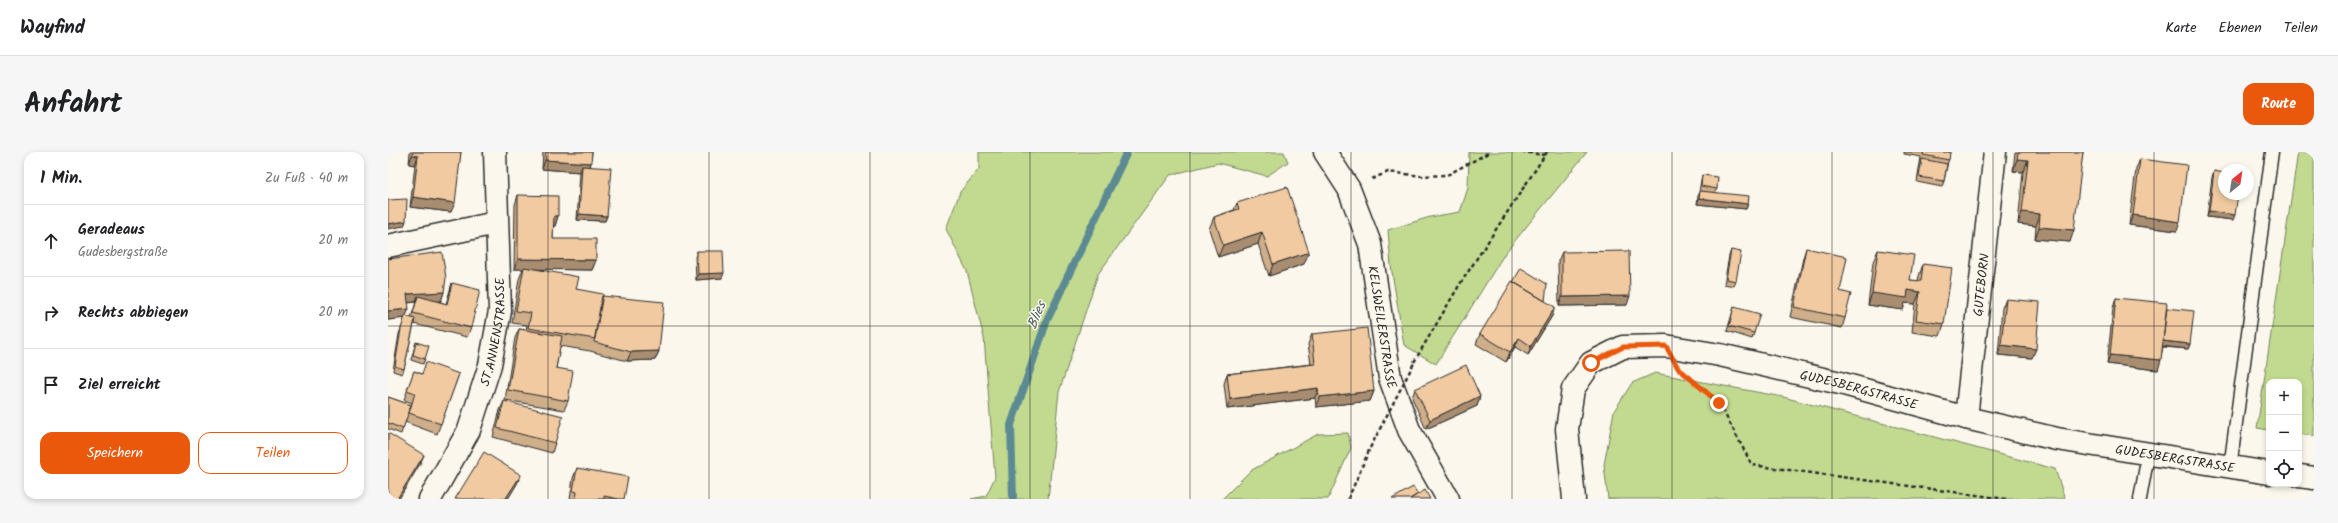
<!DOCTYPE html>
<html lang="de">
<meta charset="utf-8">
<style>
:root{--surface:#fff;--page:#f6f6f6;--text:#202124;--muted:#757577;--line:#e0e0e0;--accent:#ea580c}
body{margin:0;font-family:Kalam,sans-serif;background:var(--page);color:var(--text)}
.controls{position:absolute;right:12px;bottom:12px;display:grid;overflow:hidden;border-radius:8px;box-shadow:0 2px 6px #0003}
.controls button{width:36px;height:36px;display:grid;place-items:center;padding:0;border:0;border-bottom:1px solid var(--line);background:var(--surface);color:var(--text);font:20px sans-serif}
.compass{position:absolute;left:1830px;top:12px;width:36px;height:36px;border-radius:50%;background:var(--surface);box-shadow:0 2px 6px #0003;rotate:30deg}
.stop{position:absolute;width:12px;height:12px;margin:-9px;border:3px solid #ea580c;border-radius:50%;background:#fff}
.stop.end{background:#ea580c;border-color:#fff;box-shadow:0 1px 4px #0008}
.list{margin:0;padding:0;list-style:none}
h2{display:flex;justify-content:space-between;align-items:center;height:52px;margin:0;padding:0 16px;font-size:17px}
h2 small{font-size:13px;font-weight:400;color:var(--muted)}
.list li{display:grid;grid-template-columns:26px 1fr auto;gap:12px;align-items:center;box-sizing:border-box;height:72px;padding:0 16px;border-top:1px solid var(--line)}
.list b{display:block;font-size:15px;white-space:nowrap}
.list p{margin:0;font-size:13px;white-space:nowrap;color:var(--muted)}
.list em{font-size:13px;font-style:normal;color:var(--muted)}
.actions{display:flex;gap:8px;padding:12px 16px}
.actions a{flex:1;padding:9px 0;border:1px solid var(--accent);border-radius:12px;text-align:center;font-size:14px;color:var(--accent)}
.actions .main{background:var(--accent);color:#fff}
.icon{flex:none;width:22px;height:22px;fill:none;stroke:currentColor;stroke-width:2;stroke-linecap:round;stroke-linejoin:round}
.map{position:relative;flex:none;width:1926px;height:347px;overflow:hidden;border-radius:12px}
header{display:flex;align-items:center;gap:24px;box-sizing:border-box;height:56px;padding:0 20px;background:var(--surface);border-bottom:1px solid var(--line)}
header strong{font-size:19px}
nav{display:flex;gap:22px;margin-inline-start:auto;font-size:14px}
.intro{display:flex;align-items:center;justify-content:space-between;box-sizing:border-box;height:96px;padding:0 24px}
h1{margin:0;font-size:28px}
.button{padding:10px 18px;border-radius:12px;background:var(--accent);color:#fff;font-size:14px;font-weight:700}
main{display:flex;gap:24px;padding:0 24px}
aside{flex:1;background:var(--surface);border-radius:12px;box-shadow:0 2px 6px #0003}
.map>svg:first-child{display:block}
.green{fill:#c1da90;stroke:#76825e}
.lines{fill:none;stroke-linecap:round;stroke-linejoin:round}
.stream{stroke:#5b8a93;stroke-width:8}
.service-casing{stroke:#2b2b2b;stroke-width:15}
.minor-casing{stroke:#2b2b2b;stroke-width:25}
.secondary-casing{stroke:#2b2b2b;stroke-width:25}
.path{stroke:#2b2b2b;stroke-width:2.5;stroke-dasharray:4 3;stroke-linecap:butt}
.service{stroke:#fbf7ec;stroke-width:12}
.minor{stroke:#fbf7ec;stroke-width:22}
.secondary{stroke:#fbf7ec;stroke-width:22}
.path-bridge{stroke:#2b2b2b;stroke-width:2.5;stroke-dasharray:4 3;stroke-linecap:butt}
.wall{fill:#cfae8a;stroke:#2b2b2b;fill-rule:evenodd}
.shaded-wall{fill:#a98d71;stroke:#2b2b2b}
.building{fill:#f1caa1;stroke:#2b2b2b}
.route{stroke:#ea580c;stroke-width:5}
.grid{fill:none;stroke:#2b2b2b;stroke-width:1;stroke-opacity:0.55}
.labels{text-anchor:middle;stroke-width:3;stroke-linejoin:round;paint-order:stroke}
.street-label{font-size:13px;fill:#2b2b2b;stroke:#fbf7ec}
.water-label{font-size:14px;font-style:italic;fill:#435b5f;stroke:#fbf7ec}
</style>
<header>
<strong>Wayfind</strong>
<nav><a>Karte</a><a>Ebenen</a><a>Teilen</a></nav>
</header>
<div class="intro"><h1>Anfahrt</h1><a class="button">Route</a></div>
<main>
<aside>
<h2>1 Min.<small>Zu Fuß · 40 m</small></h2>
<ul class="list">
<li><svg class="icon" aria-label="ahead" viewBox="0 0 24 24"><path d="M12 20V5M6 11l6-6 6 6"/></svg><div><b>Geradeaus</b><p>Gudesbergstraße</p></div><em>20 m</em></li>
<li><svg class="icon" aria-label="right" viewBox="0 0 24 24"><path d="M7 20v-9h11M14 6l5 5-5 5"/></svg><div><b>Rechts abbiegen</b></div><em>20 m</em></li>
<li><svg class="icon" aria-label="arrive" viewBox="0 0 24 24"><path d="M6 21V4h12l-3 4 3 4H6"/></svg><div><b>Ziel erreicht</b></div></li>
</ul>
<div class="actions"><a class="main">Speichern</a><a>Teilen</a></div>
</aside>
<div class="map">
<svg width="1926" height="347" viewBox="0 0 1926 347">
<rect width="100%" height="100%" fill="#fbf7ec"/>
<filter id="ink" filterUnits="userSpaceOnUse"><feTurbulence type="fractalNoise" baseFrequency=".025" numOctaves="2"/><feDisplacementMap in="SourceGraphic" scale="8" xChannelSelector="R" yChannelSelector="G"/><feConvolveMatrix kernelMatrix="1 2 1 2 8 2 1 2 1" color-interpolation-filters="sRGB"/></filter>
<g filter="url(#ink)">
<!-- green -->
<path class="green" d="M591,0H896L900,10L879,24L830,11L782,23L710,122L671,240L660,347H583L598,344L607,325L596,186L579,119L558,77L572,40L591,17Z
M1081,0H1199L1117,101L1048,212L1016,193L1003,114L1000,78L1042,65L1072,60L1080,36Z
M1910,0H1926V284L1911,282V230H1881V278L1869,276Z
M1267,221L1395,245L1667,317L1677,347H1220L1216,313L1226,259L1244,231Z
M960,281L963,296L940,347H834L862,319L930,282Z"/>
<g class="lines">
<!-- stream -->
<path class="stream" d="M625,347L623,273L659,168L739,0"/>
<defs>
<path id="service" d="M1842,316L1884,0
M1752,347L1760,303"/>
<g id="minor">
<path id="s1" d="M937,0L961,37L982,92L1002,226L1021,278L1060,347"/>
<path d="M0,94L108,71"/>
<path id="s2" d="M1578,266L1607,0"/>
</g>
<g id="secondary">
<path d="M1911,324L1926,326"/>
<path id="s3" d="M42,347L81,278L102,213L112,159L107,0"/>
<path id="s4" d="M1186,347L1179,277L1185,237L1203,211L1235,195L1278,194L1332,203L1452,231L1578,266L1669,287L1881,321"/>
</g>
</defs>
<!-- service casing -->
<use href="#service" class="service-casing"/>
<!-- minor casing -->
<use href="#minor" class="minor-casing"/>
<!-- secondary casing -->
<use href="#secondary" class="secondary-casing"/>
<!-- path -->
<path class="path" d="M1133,0L1157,3
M984,27L1000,20L1034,24L1059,23L1102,0
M1026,210L1072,132L1159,0
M1300,224L1331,251L1364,313L1618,347
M960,347L982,296"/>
<!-- service -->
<use href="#service" class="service"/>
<!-- minor -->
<use href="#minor" class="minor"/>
<!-- secondary -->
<use href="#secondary" class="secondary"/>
<!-- path-bridge -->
<path class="path-bridge" d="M982,296L1026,211"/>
</g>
<!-- wall -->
<path class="wall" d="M22,0H73L63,60L22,55L27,13L21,12Z
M155,0H204L203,11L202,15L219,64L217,69L189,68L192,20L154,17Z
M1516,0H1562L1556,29L1554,35L1529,30L1533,5L1516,2Z
M1627,0H1695L1682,90L1647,87L1648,74L1630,72L1635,20L1625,19Z
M1752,7L1789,79L1741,73L1748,17Z
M1826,19L1845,68L1819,65L1824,25Z
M1314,23L1329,37L1327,40L1360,52L1358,57L1309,52L1310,44L1312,40H1311L1313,28Z
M130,43L170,64L167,74H165V87L208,108L204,118L146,117L188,137L214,144L271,199L267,208L239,209L202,199L172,194L168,216L180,249L176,258L117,248L127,186L131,177L138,178L139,173L124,171L131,127L135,117H126L127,53Z
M849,51L916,112L881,124L870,92L830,105L821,77L826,65L846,58Z
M1418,96L1457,166L1454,176L1402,165L1415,106Z
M1343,98L1348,129L1346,134L1336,132L1341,104Z
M1490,98L1522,128L1530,129L1531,124L1535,112L1556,172L1552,184L1524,180L1527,152L1517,151L1515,158L1480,153L1485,110Z
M309,99L334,126L308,128L307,105Z
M1174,100L1239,153L1171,154L1170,109Z
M0,107L56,140L53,149H50L58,152L64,131L83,176L79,185L26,172L16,217L14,222L5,219L11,182L17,166L0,168ZM28,150L23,166L18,165L20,151Z
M1728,146L1779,156L1802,192L1800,197L1775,195L1770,218L1719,212L1725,156Z
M1618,147L1644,206L1610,203L1614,156Z
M1157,149L1164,164L1140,203L1127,195L1118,210L1088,192L1092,182Z
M1346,155L1366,181L1364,187L1339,179Z
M924,182L986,239L982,249L928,255L927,246L839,257L836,232L839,222L923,212L920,192Z
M28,190L37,207L35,212L23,208Z
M26,219L34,222H71L49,282L17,270L13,282L0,277V245L23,253L24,251L16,248Z
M1027,237L1092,244L1089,254L1038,277L1024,246Z
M116,249L167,291L164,301L105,285L112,258Z
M189,316L236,347H182L185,326Z"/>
<!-- shaded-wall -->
<path class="shaded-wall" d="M24,3L30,4L27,13L21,12Z
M1629,7L1640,8L1635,20L1625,19Z
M157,8L203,11L200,20L194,14L192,20L154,17Z
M25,45L67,51L63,60L22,55Z
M1311,46L1360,52L1358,57L1309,52Z
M1821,59L1847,63L1845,68L1819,65Z
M1634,60L1652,62L1648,74L1630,72Z
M191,62L219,64L217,69L189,68Z
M1745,63L1792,70L1789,79L1741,73Z
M166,64H170L167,74H162Z
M18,69L16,74L0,77V72Z
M1651,75L1686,78L1682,90L1647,87Z
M874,80L870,92L830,105L835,93Z
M921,100L916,112L881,124L885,112Z
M130,107L208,108L204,118L126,117Z
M336,121L334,126L308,128L310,122Z
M1520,138L1532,140L1527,152L1517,151L1515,158L1480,153L1484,141Z
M56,140L53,149L28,150L30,144L28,150L15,151L19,142Z
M1242,144L1239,153L1171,154L1174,145Z
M1167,155L1164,164L1140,203L1143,194Z
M21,157L17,166L0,168V159Z
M1131,186L1127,195L1118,210L1122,200Z
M1774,189L1802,192L1800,197L1772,194Z
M1613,193L1648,197L1644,206L1610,203Z
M271,199L267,208L239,209L243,200Z
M1722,203L1773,208L1770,218L1719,212Z
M930,236L927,246L839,257L842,247Z
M986,239L982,249L928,255L931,245Z
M1092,244L1089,254L1038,277L1042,268Z
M36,303L32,312L11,347H9Z
M133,323L129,332L120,347L118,346Z"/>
<!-- building -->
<path class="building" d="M25,0H73L67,51L25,45L30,4L24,3Z
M158,0H204L203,11L157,8Z
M1536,0H1562L1561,8L1535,3Z
M1630,0H1695L1686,78L1651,75L1652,62L1634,60L1640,8L1629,7Z
M1534,7L1559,12L1556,29L1531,25Z
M1752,7L1799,13L1792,70L1745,63Z
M194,14L223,16L219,64L191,62Z
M1826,19L1836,21V42H1850L1847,63L1821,59Z
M1314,23L1330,25L1329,37L1313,34Z
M899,35L921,100L885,112L874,80L835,93L826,65L851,57L849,51Z
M1312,39L1361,44L1360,52L1311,46Z
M130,43L170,44V64H166L165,87H208V108L130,107Z
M19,47L18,69L0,72V48Z
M1418,96L1459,105L1452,139L1463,142L1457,166L1406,155Z
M1343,98L1353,100L1348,129L1338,127Z
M1490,98L1526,103L1522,128L1533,129L1535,112L1564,116L1556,172L1528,168L1532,140L1520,138L1519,146L1484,141Z
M309,99H335L336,121L310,122Z
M1241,99L1242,144L1174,145V100Z
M54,100L58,126L56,140L19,142L21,157L0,159V107Z
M136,115L191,125L188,137L215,142L207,187L140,176L143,161L128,159Z
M1133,116L1159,132L1157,149L1125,130Z
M1124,129L1167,155L1143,194L1131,186L1122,200L1092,182Z
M64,131L92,138L83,176L25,161L30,144L59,152Z
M214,144L276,150L271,199L243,200L206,190Z
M1728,146L1779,151L1773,208L1722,203Z
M1618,147L1652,150L1648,197L1613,193Z
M1346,155L1372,162L1366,181L1341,174Z
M1779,156L1806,159L1802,192L1775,189Z
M17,164L27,167L16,217L7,214L13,177Z
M979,176L986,239L931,245L930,236L842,247L839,222L927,212L924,182Z
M131,177L174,184L168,216L185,219L180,249L120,238Z
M28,190L41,194L37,207L25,203Z
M38,210L71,222L53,272L21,261L27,241L19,238L26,219L34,222Z
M1078,213L1092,244L1042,268L1027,237Z
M0,245L23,253L15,277L0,271Z
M116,249L175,264L167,291L109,276Z
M0,281L36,303L9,347H0Z
M96,300L133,323L118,346L121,347H67Z
M189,316L240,325L236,347H231L216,344V347H188L189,340L185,339Z
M1025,335L1030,342L1022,347H1004Z
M1037,338L1042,347H1022Z"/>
</g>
<g class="lines" filter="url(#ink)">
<!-- route -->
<path class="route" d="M1203,211L1235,195L1278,194L1290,216L1331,251"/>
</g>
<!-- grid -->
<path class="grid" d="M160,0V347M321,0V347M482,0V347M642,0V347M802,0V347M963,0V347M1124,0V347M1284,0V347M1444,0V347M1605,0V347M1766,0V347M0,174H1926"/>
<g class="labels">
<!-- street labels -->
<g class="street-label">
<text dy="5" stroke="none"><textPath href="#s2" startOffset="134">GUTEBORN</textPath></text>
<text dy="5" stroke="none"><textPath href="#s1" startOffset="187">KELSWEILERSTRASSE</textPath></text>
<text dy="5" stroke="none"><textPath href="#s3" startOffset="181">ST.ANNENSTRASSE</textPath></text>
<text dy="5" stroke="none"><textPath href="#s4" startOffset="419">GUDESBERGSTRASSE</textPath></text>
<text dy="5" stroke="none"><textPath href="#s4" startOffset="743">GUDESBERGSTRASSE</textPath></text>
</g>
<!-- water labels -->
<g class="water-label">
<text transform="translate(648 163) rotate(-68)" y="5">Blies</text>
</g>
</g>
</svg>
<div class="controls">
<button>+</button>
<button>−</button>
<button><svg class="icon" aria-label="locate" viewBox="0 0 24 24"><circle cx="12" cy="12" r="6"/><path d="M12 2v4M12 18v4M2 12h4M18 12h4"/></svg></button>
</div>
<svg class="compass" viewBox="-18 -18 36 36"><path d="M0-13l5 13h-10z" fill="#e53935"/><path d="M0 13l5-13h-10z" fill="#757577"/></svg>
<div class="stop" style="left:1203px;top:211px"></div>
<div class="stop end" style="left:1331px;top:251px"></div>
</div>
</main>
